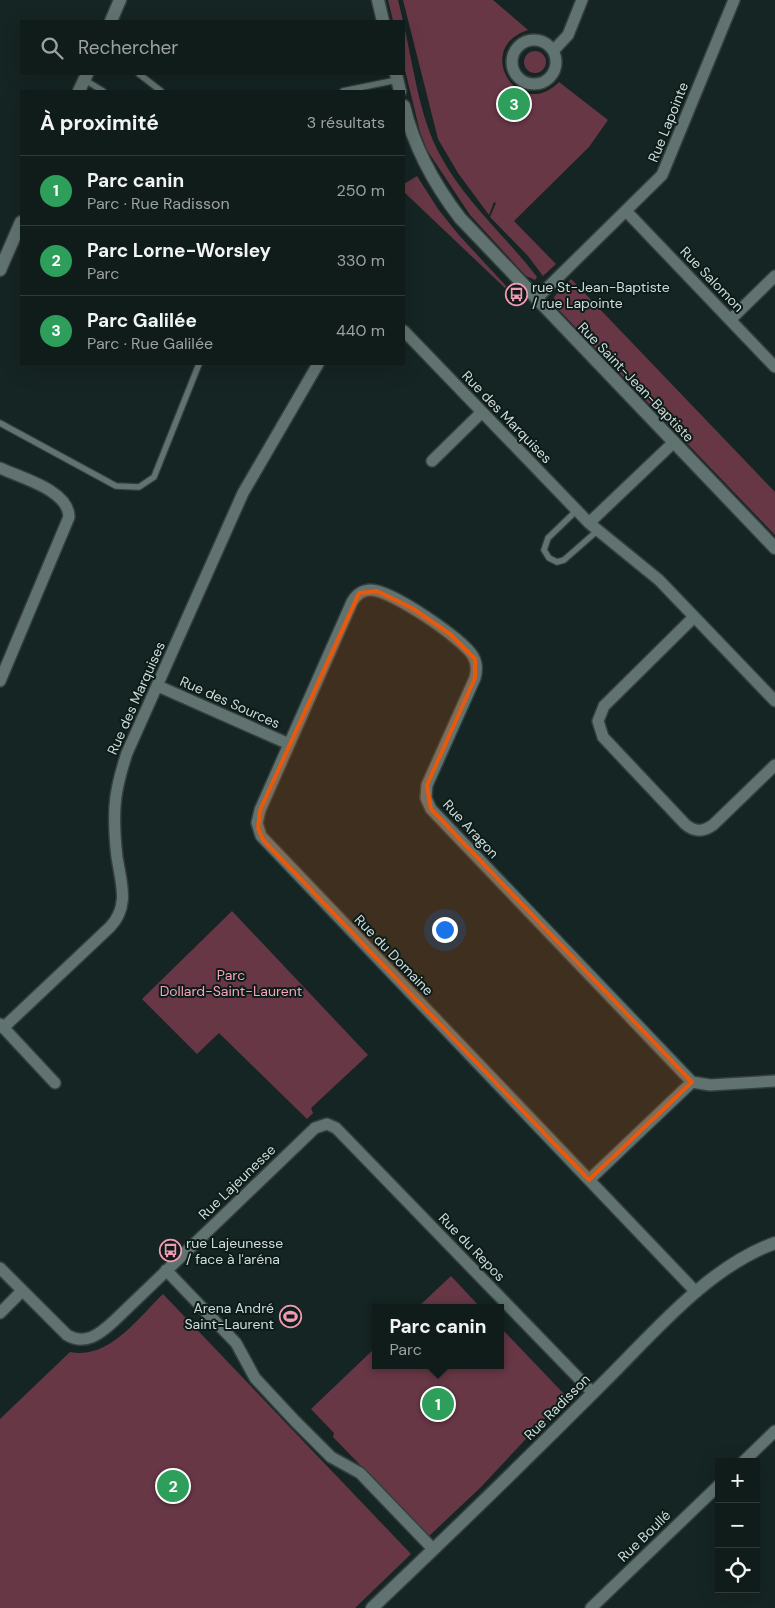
<!DOCTYPE html>
<html lang="fr">
<meta charset="utf-8">
<style>
:root{--surface:#101c1a;--page:#192523;--text:#f1f3f6;--muted:#9ca1a2;--line:#303a39;--accent:#ea580c}
body{margin:0;font-family:"DM Sans",sans-serif;background:var(--page);color:var(--text)}
.controls{position:absolute;right:15px;bottom:15px;display:grid;overflow:hidden;border-radius:0px;box-shadow:0 5px 20px #0002}
.controls button{width:45px;height:45px;display:grid;place-items:center;padding:0;border:0;border-bottom:1px solid var(--line);background:var(--surface);color:var(--text);font:25px sans-serif}
.you{position:absolute;left:444px;top:929px;width:18px;height:18px;margin:-12px;border:4px solid #fff;border-radius:50%;background:#1a73e8;box-shadow:0 0 0 8px #1a73e833}
.badge{display:grid;place-items:center;width:32px;height:32px;border-radius:50%;background:var(--accent);color:#fff;font-size:16px;font-weight:700}
.pin{position:absolute;translate:-50% -50%;border:2px solid #fff;box-shadow:0 1px 5px #0006}
.popup{position:absolute;left:372px;top:1304px;width:132px;height:65px;box-sizing:border-box;display:grid;place-content:center;border-radius:0px;background:var(--surface);filter:drop-shadow(0 1px 4px #0005);font-size:16px;white-space:nowrap;color:var(--muted)}
.popup b{font-size:19px;color:var(--text)}
.popup::after{content:'';position:absolute;left:50%;top:100%;margin-left:-10px;border:10px solid transparent;border-top-color:var(--surface)}
.list{margin:0;padding:0;list-style:none}
h2{display:flex;justify-content:space-between;align-items:center;height:65px;margin:0;padding:0 20px;font-size:21px}
h2 small{font-size:16px;font-weight:400;color:var(--muted)}
.list li{display:grid;grid-template-columns:32px 1fr auto;gap:15px;align-items:center;box-sizing:border-box;height:70px;padding:0 20px;border-top:1px solid var(--line)}
.list b{display:block;font-size:19px;white-space:nowrap}
.list p{margin:0;font-size:16px;white-space:nowrap;color:var(--muted)}
.list em{font-size:16px;font-style:normal;color:var(--muted)}
.icon{flex:none;width:28px;height:28px;fill:none;stroke:currentColor;stroke-width:2;stroke-linecap:round;stroke-linejoin:round}
.map{position:relative;flex:none;width:775px;height:1608px;overflow:hidden}
.search{position:absolute;background:var(--surface);box-shadow:0 5px 20px #0002;left:20px;top:20px;width:385px;height:55px;display:flex;align-items:center;gap:12px;box-sizing:border-box;padding:0 18px;border-radius:0px;color:var(--muted);font-size:19px}
.panel{position:absolute;background:var(--surface);box-shadow:0 5px 20px #0002;left:20px;top:90px;width:385px;height:275px;border-radius:0px}
.map>svg:first-child{display:block}
.green{fill:#673746}
.lines{fill:none;stroke-linecap:round;stroke-linejoin:round}
.lane-casing{stroke:#343f3d;stroke-width:8}
.street-casing{stroke:#343f3d;stroke-width:14}
.secondary-casing{stroke:#343f3d;stroke-width:15}
.lane{stroke:#617370;stroke-width:5.5}
.street{stroke:#617370;stroke-width:11}
.secondary{stroke:#617370;stroke-width:12}
.marked{fill:#e8590c;fill-opacity:0.2;stroke:#e8590c;stroke-width:4;stroke-linejoin:round}
.labels{text-anchor:middle;stroke-width:4;stroke-linejoin:round;paint-order:stroke}
.street-label{font-size:14px;fill:#d1dbd9;stroke:#0c1c19}
.poi-label{font-size:14px;fill:#d1dbd9;stroke:#0c1c19;text-anchor:start}
.park-label{font-size:14px;fill:#f8a2bc;stroke:#0c1c19}
</style>
<div class="map">
<svg width="775" height="1608" viewBox="0 0 775 1608">
<rect width="100%" height="100%" fill="#152523"/>
<!-- green -->
<path class="green" d="M388,0H398L403,21H393Z
M403,0H493L528,30C472,48 519,123 559,82L608,120L589,147L514,221L556,264L543,276L528,256L490,217L496,203L494,202L489,215L458,173L438,139Z
M404,26C414,68 419,116 440,155C465,202 505,235 537,277L535,280L526,276L470,215L427,150L420,132L404,66Z
M524 62a11 11 0 1 1 22 0a11 11 0 1 1-22 0Z
M417,176L438,209L458,234L506,286L505,288L404,192V184Z
M571,279L775,492V535L557,308L554,297Z
M232,911L368,1055L311,1108L313,1113L307,1119L219,1033L197,1054L142,999Z
M451,1276L481,1308H417Z
M163,1294L411,1554L355,1608H0V1419L70,1352C109,1360 138,1318 163,1294Z
M501,1328L566,1396L480,1488L429,1536L333,1437L334,1433L311,1409L375,1348L376,1365H500Z"/>
<g class="lines">
<defs>
<path id="lane" d="M139,74L161,91
M85,80L103,91
M343,91L397,80
M0,423L116,486L139,487L154,477L199,364
M577,510L548,538L544,550L549,558L557,562L564,560L597,531"/>
<path id="street" d="M512 62a22 22 0 1 1 44 0a22 22 0 1 1-44 0Z
M553,51L568,35L582,0
M627,212L775,367
M536,299L662,175L734,0
M730,320L775,276
M404,331L589,523L659,580L775,701
M432,461L482,412
M0,468C21,478 69,490 69,517L0,681
M589,523L673,443
M694,617L604,706L598,721L603,737L685,824C694,832 703,832 713,825L775,765
M158,686L289,744
M0,1024L55,1083
M3,1028L110,927C130,906 121,883 117,857C115,840 114,823 115,806C116,788 121,771 127,753L243,493L318,364
M692,1082L431,809L426,798L427,785L475,678C477,671 477,663 473,656C462,638 391,590 371,590C362,590 356,595 352,602L260,810L257,823L261,836L696,1292
M589,1180L692,1082L710,1085L775,1081
M0,1268L67,1335C85,1346 100,1334 114,1321L315,1128L327,1124L336,1128L593,1393
M166,1270L236,1343L255,1378L295,1421L331,1457L360,1473L433,1549
M0,1313L22,1291
M743,1462L775,1431
M591,1608L719,1485"/>
<path id="secondary" d="M378,0L383,21
M111,21L120,0
M396,74L400,91
M79,91L87,74
M404,106C414,148 434,184 460,218L775,548
M0,270L21,222
M372,1608C449,1535 525,1461 600,1386C651,1336 707,1267 775,1243"/>
</defs>
<!-- lane casing -->
<use href="#lane" class="lane-casing"/>
<!-- street casing -->
<use href="#street" class="street-casing"/>
<!-- secondary casing -->
<use href="#secondary" class="secondary-casing"/>
<!-- lane -->
<use href="#lane" class="lane"/>
<!-- street -->
<use href="#street" class="street"/>
<!-- secondary -->
<use href="#secondary" class="secondary"/>
</g>
<!-- marked area -->
<path class="marked" d="M377,591L412,608L450,634L475,659V678L427,785L431,809L692,1082L589,1180L263,840L258,828L260,810L359,593Z"/>
<!-- icons -->
<defs>
<symbol id="bus-ring" viewBox="-11 -11 22 22"><circle r="9.5" fill="#0c1c19" stroke="#f09ab4" stroke-width="1.5"/><path d="M-5-6H5V4H4V6H2V4H-2V6H-4V4H-5ZM-3.5-4V0h7V-4ZM-3.5 1.2v1.5H-2V1.2ZM2 1.2v1.5H3.5V1.2Z" fill="#f09ab4"/></symbol>
<symbol id="stadium-ring" viewBox="-11 -11 22 22"><circle r="9.5" fill="#0c1c19" stroke="#f09ab4" stroke-width="1.5"/><path d="M0-5a6.5 5 0 1 0 0 10a6.5 5 0 1 0 0-10ZM-3.5-1.8h7v3.6h-7Z" fill="#f09ab4"/></symbol>
</defs>
<g fill-rule="evenodd">
<use href="#bus-ring" x="504" y="282" width="25" height="25"/>
<use href="#bus-ring" x="158" y="1238" width="25" height="25"/>
<use href="#stadium-ring" x="278" y="1304" width="25" height="25"/>
</g>
<g class="labels">
<!-- street labels -->
<g class="street-label">
<text transform="translate(668 122) rotate(-68)" y="5">Rue Lapointe</text>
<text transform="translate(712 279) rotate(46)" y="5">Rue Salomon</text>
<text transform="translate(636 382) rotate(46)" y="5">Rue Saint-Jean-Baptiste</text>
<text transform="translate(507 417) rotate(46)" y="5">Rue des Marquises</text>
<text transform="translate(136 698) rotate(-66)" y="5">Rue des Marquises</text>
<text transform="translate(230 702) rotate(24)" y="5">Rue des Sources</text>
<text transform="translate(471 829) rotate(47)" y="5">Rue Aragon</text>
<text transform="translate(394 955) rotate(46)" y="5">Rue du Domaine</text>
<text transform="translate(237 1182) rotate(-44)" y="5">Rue Lajeunesse</text>
<text transform="translate(472 1247) rotate(46)" y="5">Rue du Repos</text>
<text transform="translate(557 1407) rotate(-45)" y="5">Rue Radisson</text>
<text transform="translate(644 1536) rotate(-44)" y="5">Rue Boullé</text>
</g>
<!-- poi labels -->
<g class="poi-label">
<text x="532" y="292">rue St-Jean-Baptiste<tspan x="532" dy="16">/ rue Lapointe</tspan></text>
<text x="186" y="1248">rue Lajeunesse<tspan x="186" dy="16">/ face à l'aréna</tspan></text>
<text x="274" y="1313" text-anchor="end">Arena André<tspan x="274" dy="16">Saint-Laurent</tspan></text>
</g>
<!-- park labels -->
<g class="park-label">
<text x="231" y="980">Parc<tspan x="231" dy="16">Dollard-Saint-Laurent</tspan></text>
</g>
</g>
</svg>
<div class="controls">
<button>+</button>
<button>−</button>
<button><svg class="icon" aria-label="locate" viewBox="0 0 24 24"><circle cx="12" cy="12" r="6"/><path d="M12 2v4M12 18v4M2 12h4M18 12h4"/></svg></button>
</div>
<div class="you"></div>
<div class="pin badge" style="left:438px;top:1404px;background:#2e9e5b">1</div>
<div class="popup"><b>Parc canin</b>Parc</div>
<div class="pin badge" style="left:173px;top:1486px;background:#2e9e5b">2</div>
<div class="pin badge" style="left:514px;top:104px;background:#2e9e5b">3</div>
<div class="search"><svg class="icon" aria-label="search" viewBox="0 0 24 24"><circle cx="10" cy="10" r="6"/><path d="M15 15l6 6"/></svg>Rechercher</div>
<section class="panel">
<h2>À proximité<small>3 résultats</small></h2>
<ul class="list">
<li><span class="badge" style="background:#2e9e5b">1</span><div><b>Parc canin</b><p>Parc · Rue Radisson</p></div><em>250 m</em></li>
<li><span class="badge" style="background:#2e9e5b">2</span><div><b>Parc Lorne-Worsley</b><p>Parc</p></div><em>330 m</em></li>
<li><span class="badge" style="background:#2e9e5b">3</span><div><b>Parc Galilée</b><p>Parc · Rue Galilée</p></div><em>440 m</em></li>
</ul>
</section>
</div>
